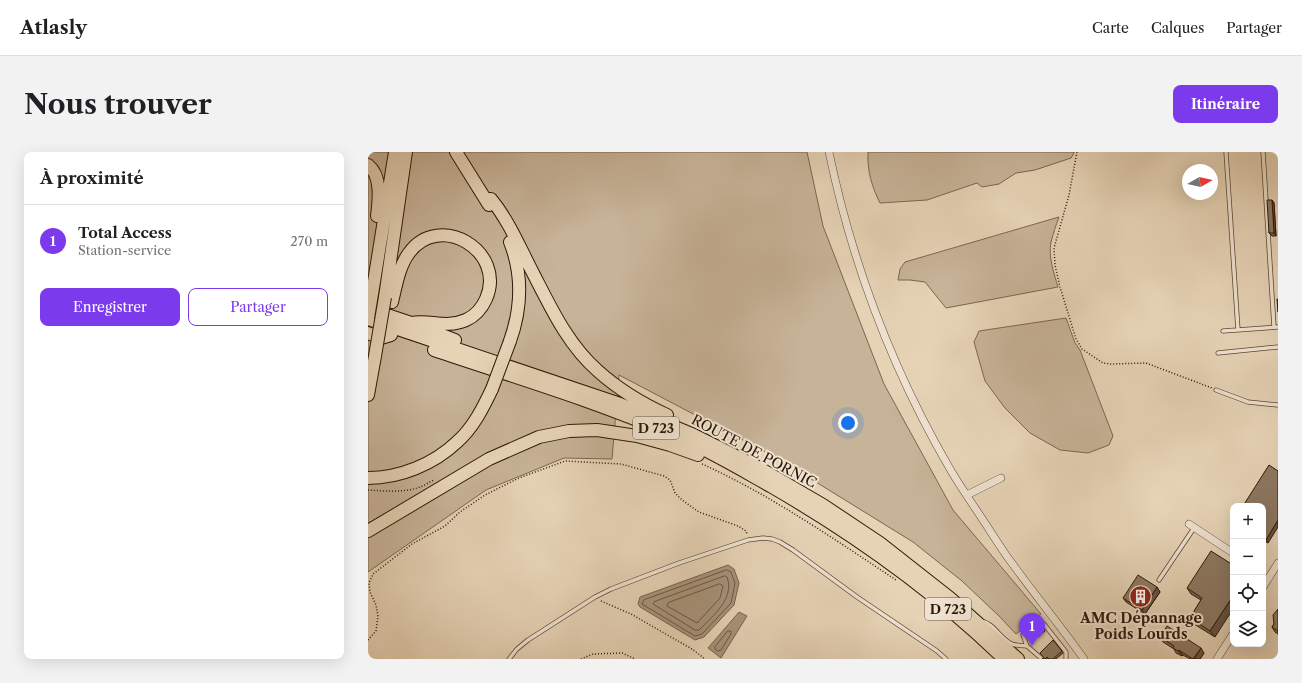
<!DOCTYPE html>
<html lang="fr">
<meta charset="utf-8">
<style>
:root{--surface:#fff;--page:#f2f2f2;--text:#202124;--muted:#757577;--line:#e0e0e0;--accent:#7c3aed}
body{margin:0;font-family:"Libre Caslon Text",serif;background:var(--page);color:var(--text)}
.controls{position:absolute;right:12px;bottom:12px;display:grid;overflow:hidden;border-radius:8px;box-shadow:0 4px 16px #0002}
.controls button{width:36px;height:36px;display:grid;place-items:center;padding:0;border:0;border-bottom:1px solid var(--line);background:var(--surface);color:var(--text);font:20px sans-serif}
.compass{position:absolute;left:814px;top:12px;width:36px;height:36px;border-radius:50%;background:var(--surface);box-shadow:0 4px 16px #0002;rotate:81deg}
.you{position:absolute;left:480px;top:271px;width:14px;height:14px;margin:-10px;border:3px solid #fff;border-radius:50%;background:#1a73e8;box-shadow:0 0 0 6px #1a73e833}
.badge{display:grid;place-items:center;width:26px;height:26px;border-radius:50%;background:var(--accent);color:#fff;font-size:13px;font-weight:700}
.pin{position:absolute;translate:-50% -33px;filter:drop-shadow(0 1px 2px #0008)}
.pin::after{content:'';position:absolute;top:21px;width:14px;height:12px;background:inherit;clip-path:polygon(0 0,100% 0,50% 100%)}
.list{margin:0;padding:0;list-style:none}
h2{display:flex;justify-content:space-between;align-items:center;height:52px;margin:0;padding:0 16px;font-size:17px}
h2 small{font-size:13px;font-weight:400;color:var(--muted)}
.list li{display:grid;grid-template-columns:26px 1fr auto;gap:12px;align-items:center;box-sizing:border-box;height:72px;padding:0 16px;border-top:1px solid var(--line)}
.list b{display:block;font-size:15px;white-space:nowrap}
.list p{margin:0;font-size:13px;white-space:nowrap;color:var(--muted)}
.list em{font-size:13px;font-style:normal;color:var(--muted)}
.actions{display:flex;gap:8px;padding:12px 16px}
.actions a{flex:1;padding:9px 0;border:1px solid var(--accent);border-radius:8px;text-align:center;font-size:14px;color:var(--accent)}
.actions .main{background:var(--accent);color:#fff}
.icon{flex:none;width:22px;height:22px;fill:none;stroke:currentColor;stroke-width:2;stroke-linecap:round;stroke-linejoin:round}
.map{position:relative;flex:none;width:910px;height:507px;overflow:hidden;border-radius:8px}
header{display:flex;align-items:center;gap:24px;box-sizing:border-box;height:56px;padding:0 20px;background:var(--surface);border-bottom:1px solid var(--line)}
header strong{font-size:19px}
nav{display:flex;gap:22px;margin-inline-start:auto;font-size:14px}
.intro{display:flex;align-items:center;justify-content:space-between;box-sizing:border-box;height:96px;padding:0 24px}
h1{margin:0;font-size:28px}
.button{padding:10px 18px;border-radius:8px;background:var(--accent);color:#fff;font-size:14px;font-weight:700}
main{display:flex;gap:24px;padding:0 24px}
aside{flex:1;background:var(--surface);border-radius:8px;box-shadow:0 4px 16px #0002}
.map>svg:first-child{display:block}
.green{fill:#c7b398;stroke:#7a6650}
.water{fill:#a7937b;stroke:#76624d}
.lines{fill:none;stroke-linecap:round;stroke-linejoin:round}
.shore{stroke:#6a5642;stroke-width:1}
.lane-casing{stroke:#5b4734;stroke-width:5}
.street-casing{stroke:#5b4734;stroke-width:8}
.highway-casing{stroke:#2d1808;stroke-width:14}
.path{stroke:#2d1808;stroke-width:1.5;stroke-dasharray:1 2;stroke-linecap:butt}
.lane{stroke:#efe2d0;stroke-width:3.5}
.street{stroke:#efe2d0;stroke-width:7}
.highway{stroke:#e6d3b6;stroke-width:12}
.highway-bridge-casing{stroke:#2d1808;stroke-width:14;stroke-linecap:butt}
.highway-bridge{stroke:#e6d3b6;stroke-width:12}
.wall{fill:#796854;stroke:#2d1808}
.shaded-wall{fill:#635545;stroke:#2d1808}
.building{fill:#8d7962;stroke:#2d1808}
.labels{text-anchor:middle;stroke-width:4;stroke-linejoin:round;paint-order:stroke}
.shield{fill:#efe2d0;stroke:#675544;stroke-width:1}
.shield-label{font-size:13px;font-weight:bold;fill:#2d1808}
.street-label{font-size:14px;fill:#2d1808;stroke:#efe2d0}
.poi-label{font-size:14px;font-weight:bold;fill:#2d1808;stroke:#efe2d0}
</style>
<header>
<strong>Atlasly</strong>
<nav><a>Carte</a><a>Calques</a><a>Partager</a></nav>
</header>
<div class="intro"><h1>Nous trouver</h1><a class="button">Itinéraire</a></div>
<main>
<aside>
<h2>À proximité<small></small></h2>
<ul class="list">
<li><span class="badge">1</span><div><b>Total Access</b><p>Station-service</p></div><em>270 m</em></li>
</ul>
<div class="actions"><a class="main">Enregistrer</a><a>Partager</a></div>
</aside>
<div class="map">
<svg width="910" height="507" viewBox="0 0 910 507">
<rect width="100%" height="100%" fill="#e6d3b6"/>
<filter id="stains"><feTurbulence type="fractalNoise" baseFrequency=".005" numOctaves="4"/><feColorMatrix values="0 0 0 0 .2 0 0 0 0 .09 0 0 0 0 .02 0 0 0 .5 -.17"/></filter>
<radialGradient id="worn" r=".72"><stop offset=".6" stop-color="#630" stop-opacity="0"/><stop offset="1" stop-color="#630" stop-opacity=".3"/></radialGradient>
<!-- green -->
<path class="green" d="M0,0H439L455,74L516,232L585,358L673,462L648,482L631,464L594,429L545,390L409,306L251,223L244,307L196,306L118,338L0,420Z
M500,0H706V1L703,6L667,18L648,21L631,32L614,35L609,31L559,48L512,51C504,35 499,19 500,0Z
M691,65C688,73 685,82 683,90C680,105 686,121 690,135L578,156L557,130L542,128H530L532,117L537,110Z
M698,166L707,191L712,198L745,284L741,293L720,301L692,298L662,281L637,256L617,229L606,190L611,179Z"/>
<!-- water -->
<path class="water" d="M360,413L366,417L371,431L366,453L336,485L327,488L272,455L270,452L272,445Z
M371,460L379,464L353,506L340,496Z"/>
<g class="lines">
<!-- shore -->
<path class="shore" d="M359,418L363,420L367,431L363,451L334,482L327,484L274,452L276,448Z
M357,424L359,425C367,446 345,464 331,478H327L285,452L286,450Z
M352,432L355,434L352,446L329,471L299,454L300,451Z
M360,479H363V482L353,498L350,499L347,497V495Z"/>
<defs>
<path id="lane" d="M858,0L870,178
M895,0L906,175
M855,179L910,175
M850,201L910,195
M848,238L880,250L910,253
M791,428L826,376
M613,469C626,471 632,487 644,492C648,494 654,493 659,494
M141,507L149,497L160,488L227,445L243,437L311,411L380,388L395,386L404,387L412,390L425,398L489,445L569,499L578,507
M674,507L659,494L655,483L657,479L672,470L676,472L698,500V507"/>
<path id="street" d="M461,0C484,111 525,219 582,317C589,329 597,341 605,353C616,369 627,387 638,403C663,438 691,472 716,507
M599,343L633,326
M821,372L865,401
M895,435L910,411
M849,507L865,482"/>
<path id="highway" d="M88,0L121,53
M0,13C14,24 11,48 9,64
M118,47H123C141,69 152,96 165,121C183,156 200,193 230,219C250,237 275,252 299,263
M142,90C155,123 154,155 142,189
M4,142L27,0
M17,145L38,0
M24,150C28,134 31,114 41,101C71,59 139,99 118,147C114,156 107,164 98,168C77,177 62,167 43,171
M4,158L43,171L87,188
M0,167L252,252L326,283L388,314L455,353L512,391L582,446L650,507
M0,181L13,186L23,183
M66,198C146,225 228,249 305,283C339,297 372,317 404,335C487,383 566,439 636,507
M0,243L7,204
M0,326C32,326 66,312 89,290C105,276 115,256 124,237
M0,379L121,307L171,285L201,279L229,278L269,284L302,293L330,303"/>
</defs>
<!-- lane casing -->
<use href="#lane" class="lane-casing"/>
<!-- street casing -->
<use href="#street" class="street-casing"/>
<!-- highway casing -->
<use href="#highway" class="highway-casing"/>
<!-- path -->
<path class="path" d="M709,0L701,43L686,96L687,113L692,135L708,187L714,197L735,211L743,212L778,211L844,236
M334,312C401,342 466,387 528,428
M0,338C17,339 36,341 52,335C56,334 61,330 66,328
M233,449L263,462L324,497L337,507
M0,488L8,479L10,464L8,453L2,440L1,431L5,422L44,392L77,374L92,360L117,343L151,326L197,309L253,312L296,324L302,328L307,341L314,348L331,360L370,374L378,379L379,382
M213,507L225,502L254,501L267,507"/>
<!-- lane -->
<use href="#lane" class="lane"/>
<!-- street -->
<use href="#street" class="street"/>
<!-- highway -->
<use href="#highway" class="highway"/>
<defs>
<path id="highway-bridge" d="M0,166L4,142
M7,204L17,145
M124,237L142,189"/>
</defs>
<!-- highway-bridge casing -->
<use href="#highway-bridge" class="highway-bridge-casing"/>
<!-- highway-bridge -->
<use href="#highway-bridge" class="highway-bridge"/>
</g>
<!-- wall -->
<path class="wall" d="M904,48L906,51L908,84H904L901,81Z
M895,354L900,391L895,388Z
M865,413L847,485L826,472L822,466L833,448L823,442L819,436Z
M789,435L792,440L777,462L758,450L755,446Z
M910,457V482L907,480L904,475L906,472Z
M668,473L675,475L677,479L664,489L657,480Z
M792,485L836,501L832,507H822L815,503L814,504L808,501L806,497L795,490Z
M685,488L695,501L688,507H674L676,506Z"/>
<!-- shaded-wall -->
<path class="shaded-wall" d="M904,48L906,51L908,84L906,81Z
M910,368V375L900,391L898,388Z
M789,435L792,440L777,462L774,458Z
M865,444V457L847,485L842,479Z
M833,496L836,501L832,507H826Z
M811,498L815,503L814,504L810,499Z"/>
<!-- building -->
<path class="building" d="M899,48H904L906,81H901Z
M909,147H910V160Z
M901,313L910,319V368L898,388L895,386V354H875Z
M843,399L865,413V444L842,479L822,466L834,446L819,436Z
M770,423L789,435L774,458L755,446Z
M910,457V479L904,475L906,472L905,463Z
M671,471L675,475L662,486L657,480L667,472L668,473Z
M799,474L833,496L825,507L811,498L810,499L805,496L806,494L792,485Z
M685,488L694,499L685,507H681L679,505L677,507H674L676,506L672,501Z"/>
<!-- icons -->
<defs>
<symbol id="building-disc" viewBox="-11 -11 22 22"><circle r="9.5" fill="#8f2418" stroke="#efe2d0"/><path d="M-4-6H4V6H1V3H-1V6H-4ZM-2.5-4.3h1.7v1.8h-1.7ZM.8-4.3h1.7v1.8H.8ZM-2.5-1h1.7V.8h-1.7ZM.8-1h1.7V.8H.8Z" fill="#fff"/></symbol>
</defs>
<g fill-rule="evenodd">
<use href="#building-disc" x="760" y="432" width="25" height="25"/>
</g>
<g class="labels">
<!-- shield labels -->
<g class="shield">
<rect x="265" y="265" width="46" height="22" rx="3"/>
<rect x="557" y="446" width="46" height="22" rx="3"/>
</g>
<g class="shield-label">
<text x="288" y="281">D 723</text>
<text x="580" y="462">D 723</text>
</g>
<!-- street labels -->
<g class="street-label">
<text transform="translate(386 299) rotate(28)" y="5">ROUTE DE PORNIC</text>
</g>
<!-- poi labels -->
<g class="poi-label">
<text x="773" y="471">AMC Dépannage<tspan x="773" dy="16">Poids Lourds</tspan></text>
</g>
</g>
<rect width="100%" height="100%" filter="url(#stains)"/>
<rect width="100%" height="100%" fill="url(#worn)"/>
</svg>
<div class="controls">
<button>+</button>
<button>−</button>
<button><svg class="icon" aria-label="locate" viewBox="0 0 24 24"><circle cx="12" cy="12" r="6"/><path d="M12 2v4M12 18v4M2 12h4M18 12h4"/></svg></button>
<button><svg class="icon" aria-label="layers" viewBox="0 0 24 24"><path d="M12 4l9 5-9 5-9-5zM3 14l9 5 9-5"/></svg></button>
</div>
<svg class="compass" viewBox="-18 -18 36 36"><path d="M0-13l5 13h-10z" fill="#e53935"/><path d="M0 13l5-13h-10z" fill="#757577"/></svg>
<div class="you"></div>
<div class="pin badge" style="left:664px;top:494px">1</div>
</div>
</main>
